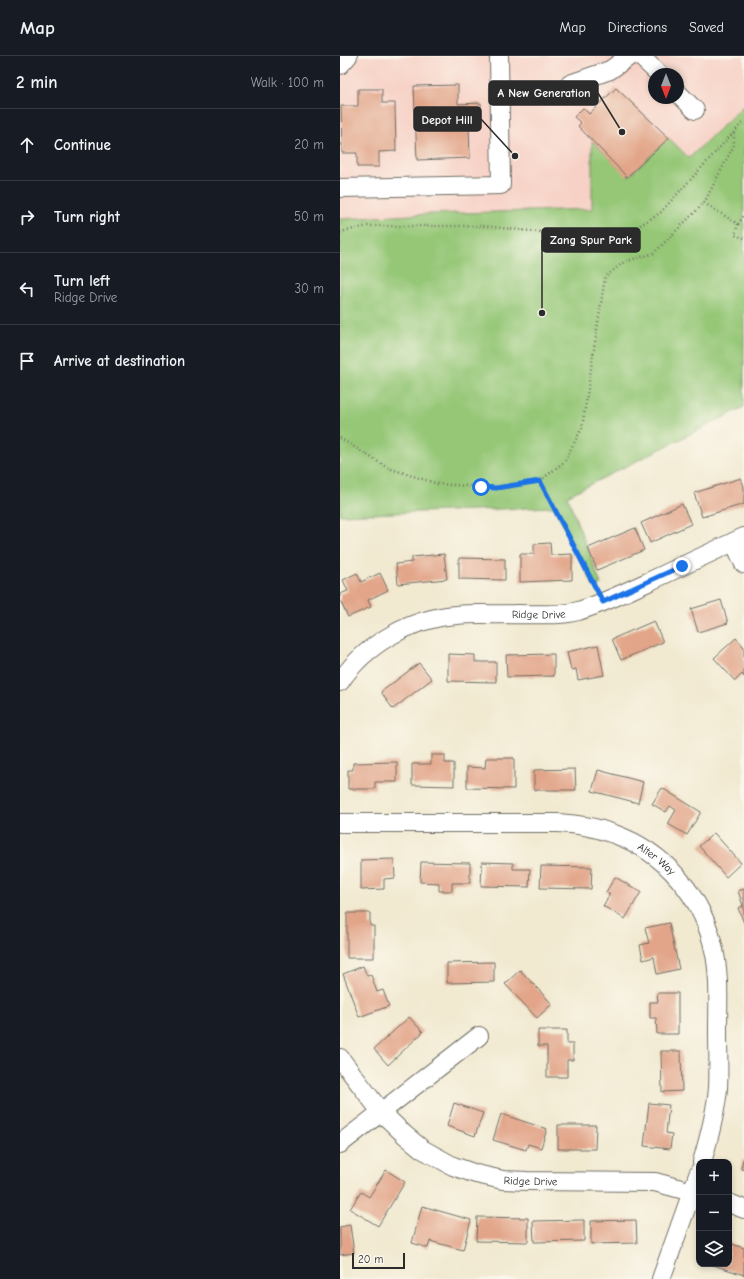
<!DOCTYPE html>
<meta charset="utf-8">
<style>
:root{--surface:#171b24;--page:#242831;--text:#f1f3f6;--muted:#9ea1a6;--line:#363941}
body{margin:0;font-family:"Comic Neue",sans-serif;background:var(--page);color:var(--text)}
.controls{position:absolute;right:12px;bottom:12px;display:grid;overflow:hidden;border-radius:8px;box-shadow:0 2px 6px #0003}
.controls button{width:36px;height:36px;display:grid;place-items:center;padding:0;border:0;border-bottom:1px solid var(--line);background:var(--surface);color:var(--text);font:20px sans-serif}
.compass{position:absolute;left:308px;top:12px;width:36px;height:36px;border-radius:50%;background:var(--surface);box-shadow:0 2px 6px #0003;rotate:180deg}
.scale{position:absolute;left:12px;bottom:10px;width:53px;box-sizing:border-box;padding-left:4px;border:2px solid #2b2b2b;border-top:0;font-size:11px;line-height:14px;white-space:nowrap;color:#2b2b2b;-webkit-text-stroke:3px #fbf7ec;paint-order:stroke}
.stop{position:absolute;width:12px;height:12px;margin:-9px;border:3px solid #1a73e8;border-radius:50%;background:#fff}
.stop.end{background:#1a73e8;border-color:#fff;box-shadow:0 1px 4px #0008}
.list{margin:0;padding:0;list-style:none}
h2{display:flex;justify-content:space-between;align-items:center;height:52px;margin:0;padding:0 16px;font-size:17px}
h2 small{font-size:13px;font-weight:400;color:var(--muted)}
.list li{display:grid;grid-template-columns:26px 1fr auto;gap:12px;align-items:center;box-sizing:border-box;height:72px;padding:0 16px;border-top:1px solid var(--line)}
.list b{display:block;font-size:15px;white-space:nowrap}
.list p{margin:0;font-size:13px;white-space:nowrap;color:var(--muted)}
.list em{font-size:13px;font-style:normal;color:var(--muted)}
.icon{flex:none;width:22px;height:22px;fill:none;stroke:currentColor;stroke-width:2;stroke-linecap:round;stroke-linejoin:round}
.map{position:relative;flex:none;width:404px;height:1223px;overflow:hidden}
header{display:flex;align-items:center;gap:24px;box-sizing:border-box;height:56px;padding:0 20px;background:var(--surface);border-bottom:1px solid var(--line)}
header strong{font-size:19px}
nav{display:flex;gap:22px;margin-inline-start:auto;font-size:14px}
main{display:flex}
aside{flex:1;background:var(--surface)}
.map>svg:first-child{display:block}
.built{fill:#f7d1c6;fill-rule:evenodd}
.green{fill:#95c777;stroke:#607951}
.building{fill:#e2a589}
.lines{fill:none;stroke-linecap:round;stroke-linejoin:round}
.minor-casing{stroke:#706e65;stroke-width:20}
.path{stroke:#706e65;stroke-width:2.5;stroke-dasharray:1 3;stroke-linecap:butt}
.minor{stroke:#fff;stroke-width:18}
.route{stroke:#1a73e8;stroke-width:5}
.labels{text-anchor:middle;stroke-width:4;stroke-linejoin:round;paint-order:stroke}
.street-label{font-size:11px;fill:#2b2b2b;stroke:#fbf7ec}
.leader{fill:none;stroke:#2b2b2b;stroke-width:1.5}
.callout-dot{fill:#2b2b2b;stroke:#fbf7ec;stroke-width:1.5}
.callout{fill:#2b2b2b;stroke:#2b2b2b;stroke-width:1.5}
.callout-label{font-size:12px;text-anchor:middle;font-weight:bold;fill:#fff}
</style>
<header>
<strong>Map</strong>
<nav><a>Map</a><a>Directions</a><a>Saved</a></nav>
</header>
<main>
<aside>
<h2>2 min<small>Walk · 100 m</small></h2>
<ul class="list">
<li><svg class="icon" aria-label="ahead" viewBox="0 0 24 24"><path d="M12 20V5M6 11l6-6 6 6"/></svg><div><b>Continue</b></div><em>20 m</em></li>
<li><svg class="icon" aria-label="right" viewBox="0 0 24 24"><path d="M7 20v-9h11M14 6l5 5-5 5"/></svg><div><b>Turn right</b></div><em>50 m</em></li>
<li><svg class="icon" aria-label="left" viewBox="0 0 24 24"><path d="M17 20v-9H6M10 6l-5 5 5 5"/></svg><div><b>Turn left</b><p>Ridge Drive</p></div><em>30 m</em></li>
<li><svg class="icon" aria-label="arrive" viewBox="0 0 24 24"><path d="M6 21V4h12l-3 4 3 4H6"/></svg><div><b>Arrive at destination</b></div></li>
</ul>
</aside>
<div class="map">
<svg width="404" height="1223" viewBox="0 0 404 1223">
<rect width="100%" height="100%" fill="#fbf7ec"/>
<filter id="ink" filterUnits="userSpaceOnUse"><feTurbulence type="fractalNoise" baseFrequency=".025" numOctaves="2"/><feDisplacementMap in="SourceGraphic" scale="8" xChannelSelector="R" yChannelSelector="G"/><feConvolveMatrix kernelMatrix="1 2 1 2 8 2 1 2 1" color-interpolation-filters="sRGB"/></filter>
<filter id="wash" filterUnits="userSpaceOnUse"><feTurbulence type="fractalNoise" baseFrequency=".012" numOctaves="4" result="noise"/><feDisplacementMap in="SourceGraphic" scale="16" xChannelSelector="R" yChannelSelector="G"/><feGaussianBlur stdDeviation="0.9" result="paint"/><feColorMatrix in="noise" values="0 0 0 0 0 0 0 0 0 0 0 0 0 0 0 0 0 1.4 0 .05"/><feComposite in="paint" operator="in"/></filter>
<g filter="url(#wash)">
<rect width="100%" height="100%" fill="#f1e9d0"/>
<!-- built -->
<path class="built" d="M0,0H404V49L296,152L89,158L0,163ZM314,18H338V42H314Z"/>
<!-- green -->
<path class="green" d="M404,49V351L227,440L261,528L254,531L214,451L0,459V163L89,158L252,153V85L288,121L329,82L349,102Z"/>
<g id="blocks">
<!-- building -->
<path class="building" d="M118,29V48L141,47L142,69L129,70L130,102L77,104L74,30Z
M276,32L329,82L287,121L238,70L241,67L234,61L243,52L249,58Z
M18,33H42V47H55L56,95L39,96V111H17V97H2L1,50H18Z
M401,422L404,431V448L362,461L354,437Z
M342,448L351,468L310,487L301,467Z
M295,472L304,494L257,514L248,492Z
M210,487L211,499L232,498V524L180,526V498H194V488Z
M104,498L107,523L58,528L56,508L72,506V501Z
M119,502L165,503V524L119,523Z
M17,517L21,526L40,517L48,534L28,544L31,551L8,561L0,544V538L8,535L3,524Z
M381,544L388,567L358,576L351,553Z
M314,565L323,586L281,604L272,583Z
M396,582L404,591V621L402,618L395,625L374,602Z
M258,589L264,619L238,624L236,613L231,614L227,596Z
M108,598L135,599V606H156V626L108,625Z
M214,598V620L167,621L166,599Z
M79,607L92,623L53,653L41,636Z
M91,699H105V707H114V730L72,729V708H91Z
M146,702H174V733L127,732V711L145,712Z
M57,706V726H35V733H8V714H13V707Z
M235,713L236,734H194V714Z
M258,714L303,726L298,747L252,735Z
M322,732L361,756L347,779L328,768L336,754L330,750L326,756L312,748Z
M374,777L401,807L386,821L359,790Z
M54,803L55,822L44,823V833L21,834V804Z
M81,806L130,807V827H112V835H99V827L80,826Z
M142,806L173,807V813H190L189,831L141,830Z
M201,810L252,811L251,833L200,832Z
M275,821L301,836L285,863L263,850L270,838L266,836Z
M404,833V867L398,852L403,850L398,835Z
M7,857H30V870H34V902H7Z
M329,867L339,913L317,918L314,901L303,904L300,889L309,887L305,872Z
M154,906V926L107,927V907Z
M23,910L27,920L31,919L37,936L43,934L49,950L19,961L3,918Z
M180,914L212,948L197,962L165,928Z
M317,937H338V978H317L316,962H310V946H318Z
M69,961L83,976L48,1009L34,993Z
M198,974H227V988H233V1004H227V1021H207V990H198Z
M321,995H341L342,1035L322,1036Z
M114,1047L143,1057L135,1080L107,1070Z
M309,1047L329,1049L326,1077L332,1078L330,1093L304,1090Z
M161,1058L207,1073L201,1092L188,1088L186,1094L153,1084Z
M218,1069H256L255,1093H218Z
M403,1103H404V1114L401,1113Z
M46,1114L65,1126L38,1170L10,1153L21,1136L29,1141Z
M82,1150L131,1164L123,1194L90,1185L88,1192L72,1187Z
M137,1161L188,1162V1186L136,1185Z
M244,1164V1185L194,1186L193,1165Z
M296,1164L297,1187L251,1188V1165Z
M10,1169L14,1197L0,1199V1171Z
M389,1187L404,1192V1219L370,1208H389Z"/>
</g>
</g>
<g filter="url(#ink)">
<use href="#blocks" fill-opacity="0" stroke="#706e65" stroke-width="1"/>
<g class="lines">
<defs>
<g id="minor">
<path d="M300,0L319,18"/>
<path d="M0,9L8,0"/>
<path d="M230,28L270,14L290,0"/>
<path d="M338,37L355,54"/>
<path d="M0,132L161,129L159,0"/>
<path d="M394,486L404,508"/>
<path id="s1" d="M0,626C25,588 72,562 117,559C137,557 158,559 178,558C196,558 221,560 238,555C262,548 285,536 308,526C340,511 372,496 404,481"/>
<path id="s2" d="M0,767H218C237,768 256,771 274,778C325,796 363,841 374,894C380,920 378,948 378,975C378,994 379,1013 378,1032C376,1057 369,1082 362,1106"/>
<path id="s3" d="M0,1002L41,1056L65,1079L82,1093L113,1110L136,1118L163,1124L187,1125L315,1126L359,1138"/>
<path d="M0,1088L139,980"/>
<path d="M389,1147L404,1153"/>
<path d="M321,1223L359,1116"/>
</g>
</defs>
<!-- minor casing -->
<use href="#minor" class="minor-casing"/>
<!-- path -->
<path class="path" d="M364,147L398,168L404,160
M398,168L395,179L404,182
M0,176L28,170H143L237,180L284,179L320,157L404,65
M0,382L48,412L98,428L156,432L200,425L224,406L242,372L265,221L284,206L314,197L364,147L394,89V76
M200,425L255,531"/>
<!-- minor -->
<use href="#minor" class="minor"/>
</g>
</g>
<g class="lines" filter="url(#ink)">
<!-- route -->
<path class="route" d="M141,431L156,432L200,425L263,546L342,510"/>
</g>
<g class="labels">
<!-- street labels -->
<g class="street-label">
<text dy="4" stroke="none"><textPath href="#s1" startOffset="221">Ridge Drive</textPath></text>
<text dy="4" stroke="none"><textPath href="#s2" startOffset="325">Alter Way</textPath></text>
<text dy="4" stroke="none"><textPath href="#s3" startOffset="238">Ridge Drive</textPath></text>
</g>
</g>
<!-- callouts -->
<path class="leader" d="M282 76L258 37M175 100L141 63M202 257L202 184"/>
<g class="callout-dot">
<circle cx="282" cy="76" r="4"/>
<circle cx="175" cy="100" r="4"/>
<circle cx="202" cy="257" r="4"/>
</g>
<g class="callout">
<rect x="149" y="25" width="109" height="24" rx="4"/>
<rect x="74" y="51" width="67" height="24" rx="4"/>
<rect x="202" y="172" width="98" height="24" rx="4"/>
</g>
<g class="callout-label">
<text x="204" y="41">A New Generation</text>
<text x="107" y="68">Depot Hill</text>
<text x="251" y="188">Zang Spur Park</text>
</g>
</svg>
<div class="controls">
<button>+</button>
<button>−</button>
<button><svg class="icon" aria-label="layers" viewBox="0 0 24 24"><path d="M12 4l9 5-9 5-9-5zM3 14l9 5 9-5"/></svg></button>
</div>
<svg class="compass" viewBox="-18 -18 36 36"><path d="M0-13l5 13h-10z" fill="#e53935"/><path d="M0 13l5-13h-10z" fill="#9ea1a6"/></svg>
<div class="scale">20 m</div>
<div class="stop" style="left:141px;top:431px"></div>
<div class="stop end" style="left:342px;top:510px"></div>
</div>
</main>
